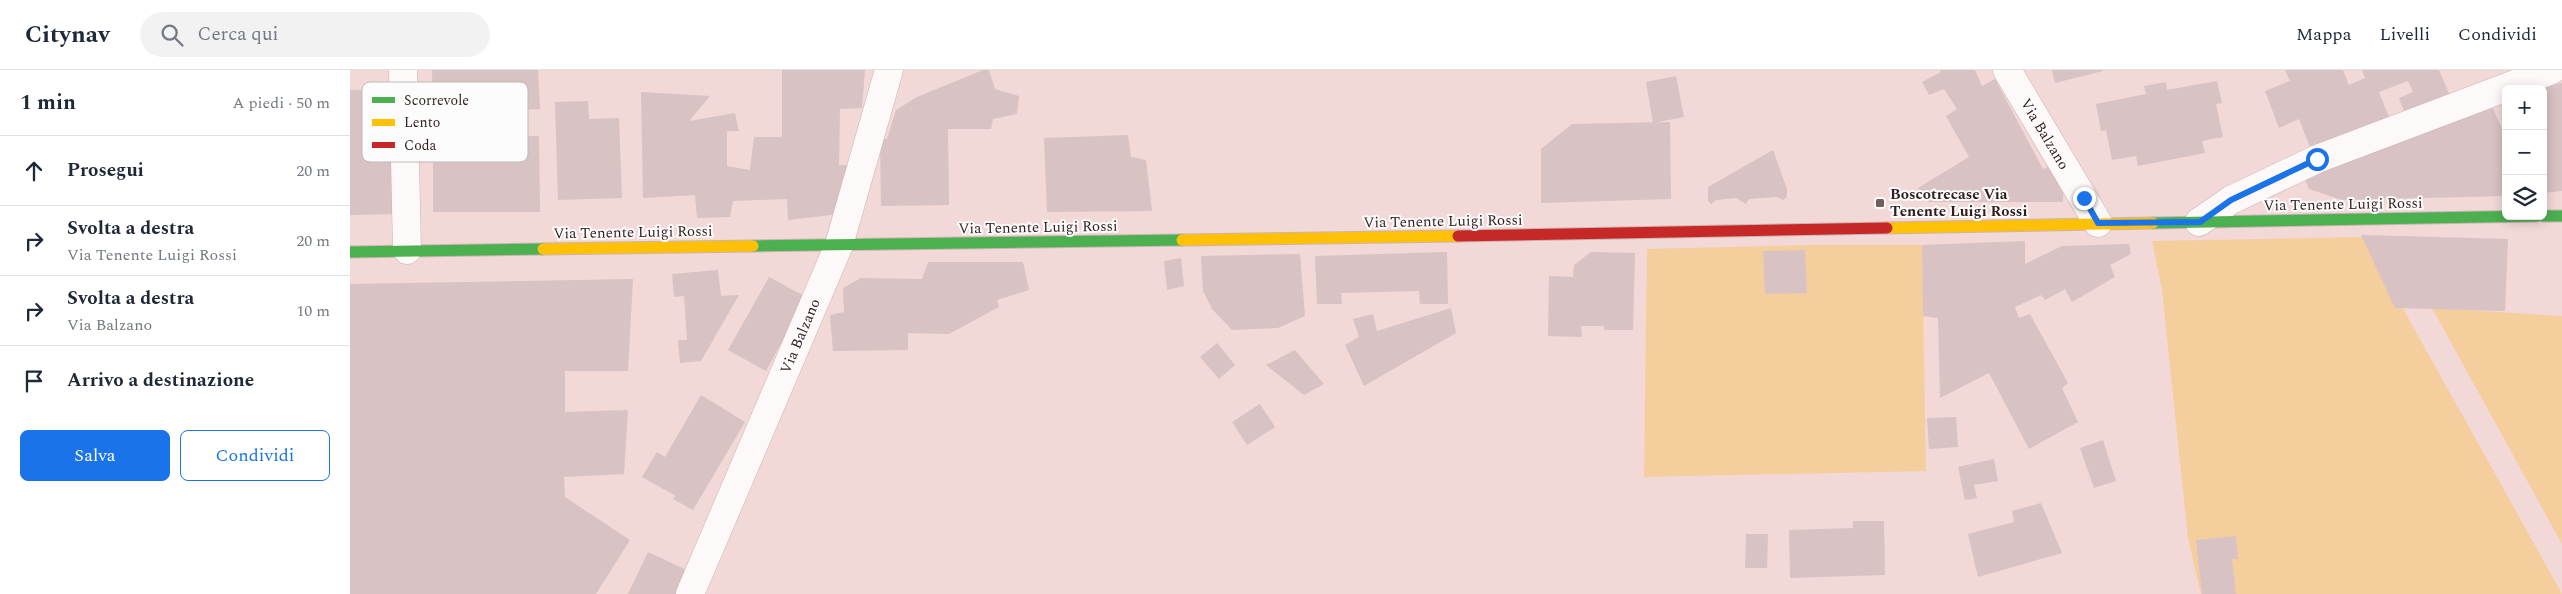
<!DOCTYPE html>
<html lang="it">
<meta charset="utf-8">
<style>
:root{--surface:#fff;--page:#f2f2f3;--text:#1f2937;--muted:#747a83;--line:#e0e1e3;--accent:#1a73e8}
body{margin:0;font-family:Spectral,serif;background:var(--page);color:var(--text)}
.controls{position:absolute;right:15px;top:15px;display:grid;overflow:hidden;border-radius:8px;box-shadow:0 2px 12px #0003}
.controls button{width:45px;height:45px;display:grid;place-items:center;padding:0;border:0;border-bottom:1px solid var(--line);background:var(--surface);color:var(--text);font:25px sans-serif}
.stop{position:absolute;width:15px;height:15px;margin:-11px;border:4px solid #1a73e8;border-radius:50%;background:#fff}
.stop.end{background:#1a73e8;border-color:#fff;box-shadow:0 1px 5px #0008}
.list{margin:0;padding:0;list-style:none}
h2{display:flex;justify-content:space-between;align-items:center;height:65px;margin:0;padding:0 20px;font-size:21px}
h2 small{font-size:16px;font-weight:400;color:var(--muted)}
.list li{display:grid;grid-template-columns:32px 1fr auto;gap:15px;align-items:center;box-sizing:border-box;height:70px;padding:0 20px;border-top:1px solid var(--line)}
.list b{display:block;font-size:19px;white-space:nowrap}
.list p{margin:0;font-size:16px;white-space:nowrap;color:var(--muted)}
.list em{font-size:16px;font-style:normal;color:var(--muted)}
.actions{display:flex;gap:10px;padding:15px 20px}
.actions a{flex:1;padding:11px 0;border:1px solid var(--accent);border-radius:8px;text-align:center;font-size:18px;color:var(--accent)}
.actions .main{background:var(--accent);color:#fff}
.icon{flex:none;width:28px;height:28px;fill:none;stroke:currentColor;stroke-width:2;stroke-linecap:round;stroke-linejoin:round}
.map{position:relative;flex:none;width:2212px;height:524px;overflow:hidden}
header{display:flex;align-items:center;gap:30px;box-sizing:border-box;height:70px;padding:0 25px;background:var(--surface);border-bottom:1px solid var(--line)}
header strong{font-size:24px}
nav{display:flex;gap:28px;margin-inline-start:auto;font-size:18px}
.search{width:350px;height:45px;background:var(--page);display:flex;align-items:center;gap:12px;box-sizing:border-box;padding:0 18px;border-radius:28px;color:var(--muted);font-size:19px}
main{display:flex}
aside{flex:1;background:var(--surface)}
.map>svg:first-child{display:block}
.green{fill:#f4cf9d}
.building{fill:#d8c2c3}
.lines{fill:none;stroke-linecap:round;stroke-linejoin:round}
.street-casing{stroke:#cab4b3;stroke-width:29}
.fast-casing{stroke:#cab4b3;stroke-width:13}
.slow-casing{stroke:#cab4b3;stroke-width:13}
.jam-casing{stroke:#cab4b3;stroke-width:13}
.street{stroke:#fdf9f9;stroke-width:28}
.fast{stroke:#4caf50;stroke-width:11}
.slow{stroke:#ffc107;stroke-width:11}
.jam{stroke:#c62828;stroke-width:11}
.route{stroke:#1a73e8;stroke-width:6}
.poi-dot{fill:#755e5d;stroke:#fcfcfc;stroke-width:2}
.labels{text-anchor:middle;stroke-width:4;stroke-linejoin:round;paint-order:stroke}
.street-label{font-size:15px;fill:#321d1c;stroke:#fcfcfc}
.poi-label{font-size:15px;font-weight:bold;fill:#321d1c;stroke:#fcfcfc;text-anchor:start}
.key{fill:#fcfcfc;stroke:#bfb9b9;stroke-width:1}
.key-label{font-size:14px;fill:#321d1c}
</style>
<header>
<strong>Citynav</strong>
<div class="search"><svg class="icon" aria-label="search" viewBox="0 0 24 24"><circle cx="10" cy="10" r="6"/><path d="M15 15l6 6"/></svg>Cerca qui</div>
<nav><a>Mappa</a><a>Livelli</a><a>Condividi</a></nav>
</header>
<main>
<aside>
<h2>1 min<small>A piedi · 50 m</small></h2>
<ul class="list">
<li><svg class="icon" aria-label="ahead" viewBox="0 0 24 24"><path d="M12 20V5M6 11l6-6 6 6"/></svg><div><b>Prosegui</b></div><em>20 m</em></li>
<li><svg class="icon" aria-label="right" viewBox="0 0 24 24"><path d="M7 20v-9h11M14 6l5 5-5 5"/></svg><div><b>Svolta a destra</b><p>Via Tenente Luigi Rossi</p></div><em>20 m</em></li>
<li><svg class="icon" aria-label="right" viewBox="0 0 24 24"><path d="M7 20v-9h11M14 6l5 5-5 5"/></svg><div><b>Svolta a destra</b><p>Via Balzano</p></div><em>10 m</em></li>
<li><svg class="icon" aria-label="arrive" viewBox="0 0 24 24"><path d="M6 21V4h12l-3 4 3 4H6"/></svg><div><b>Arrivo a destinazione</b></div></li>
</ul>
<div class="actions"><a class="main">Salva</a><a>Condividi</a></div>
</aside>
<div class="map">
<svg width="2212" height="524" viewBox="0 0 2212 524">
<rect width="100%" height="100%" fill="#f2d8d6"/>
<!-- green -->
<path class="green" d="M2013,167L2212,524H1851L1838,468L1812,220L1802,171Z
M1459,175H1572L1576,401L1294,407L1297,179Z
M2082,238L2212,246V474Z"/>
<!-- building -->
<path class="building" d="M82,0H188L190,39L83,43Z
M432,0H515L512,38L490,39L489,95H504L489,144L438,150L437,129L383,131L380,147L347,148L345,125L293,128L291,22L360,26L339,51L385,43L389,61H377V96L400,100L404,67H432Z
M633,0H639L645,19L669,26L667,44L643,49L641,59H598L599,135L531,136L530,69H537L546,40L567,27Z
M1590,0H1625L1632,16L1645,9L1693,99L1700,96L1713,123V132H1578L1568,118L1619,87L1596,46L1607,39L1594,19L1579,25L1572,12L1591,2Z
M1702,0H1753V1L1705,13Z
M1935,0H1993L1999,15L2015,8L2012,0H2089L2100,26L2055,44L2049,28L2063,22L2058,11L2029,22L2040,50L1962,82L1949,49L1929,58L1915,21L1940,11Z
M1326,6L1334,47L1303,53L1296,12Z
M1867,11L1872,33L1866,34L1873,67L1852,71L1855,83L1788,96L1786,86L1762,90L1756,60L1751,61L1746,34L1796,24L1794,16L1816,12L1817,20Z
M2212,13V121L2193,123V18Z
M35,19L36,81H46L48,144L0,145V20Z
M238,31L239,49L269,48L272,128L208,130L205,32Z
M2142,36L2152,59L2156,92V126L1992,130L1959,119L1954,107Z
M1320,52L1321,129L1191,133V79L1222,54Z
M778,65L781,87L796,90L802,141L697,142L694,68Z
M83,66H189L190,142H83Z
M1423,80L1437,119V127L1433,130L1426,127L1399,129L1396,134L1386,128L1366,130L1361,134L1358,131V117Z
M2011,165L2158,169L2155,241L2045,238Z
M1675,171V194L1712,176L1779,174L1781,184L1760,195L1765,207L1722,232L1715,219L1695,230L1691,225L1665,237L1669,248L1680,244L1718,313L1712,318L1728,352L1679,379L1639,303L1590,328L1588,248L1573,246L1572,175Z
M1455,180L1457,223L1415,224L1413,181Z
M1097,182L1098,234H1070L1069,221L991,223L992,234H967L965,186Z
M1241,182L1285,183L1283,260H1254V256H1231L1232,267L1198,266L1199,206L1223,207L1224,195Z
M950,184L955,246L928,258L882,260L862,239L853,221L851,186Z
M831,188L834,216L817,220L814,191Z
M578,192H673L679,220L647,230L649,237L599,264L558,263V280L483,281L480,245L494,242L493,218L511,208L572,209Z
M368,200L371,226L389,225L351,291L330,293L328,270H337L334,226L324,227L322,204Z
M419,207L456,227L416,301L378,280Z
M283,209L278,301H215V342L278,340L274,404L214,407L215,427L280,470L246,524H0V214Z
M1101,238L1106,263L1014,316L995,275L1009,267L1003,249L1023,244L1027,261Z
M867,273L885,295L869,309L850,287Z
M945,280L974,314L954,325L916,295Z
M351,325L395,352L343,440L323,429L326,426L292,407L307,382L315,387Z
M910,334L925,357L897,375L882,352Z
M1606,347L1608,377L1579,379L1577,348Z
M1753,370L1766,411L1744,418L1730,378Z
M1644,389L1648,411L1624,415L1627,428L1615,430L1608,397Z
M1691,433L1712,483L1628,507L1618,464L1664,452L1662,441Z
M1503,451H1534L1535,505L1440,508L1439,460L1503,458Z
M1396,464H1418L1417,498H1395Z
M1886,466L1888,489H1882L1886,524H1852L1846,470Z
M298,482L341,502L331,524H278Z"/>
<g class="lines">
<defs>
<path id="street" d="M53,0L57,180
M1657,0L1748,153
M1849,152L1881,130L1967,89L2202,0
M340,524L489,175L539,0"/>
<path id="fast" d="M2193,146H2212
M1803,153L2187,146
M403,176L832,170
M0,182L193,179"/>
<path id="slow" d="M1537,158L1803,153
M832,170L1108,166
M193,179L403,176"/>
<path id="jam" d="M1108,166L1537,158"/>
</defs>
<!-- street casing -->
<use href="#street" class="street-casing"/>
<!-- fast casing -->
<use href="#fast" class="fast-casing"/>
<!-- slow casing -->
<use href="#slow" class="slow-casing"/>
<!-- jam casing -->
<use href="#jam" class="jam-casing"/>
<!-- street -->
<use href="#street" class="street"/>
<!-- fast -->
<use href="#fast" class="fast"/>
<!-- slow -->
<use href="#slow" class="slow"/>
<!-- jam -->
<use href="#jam" class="jam"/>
</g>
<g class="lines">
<!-- route -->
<path class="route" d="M1734,128L1748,153L1850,152L1881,130L1967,89"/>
</g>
<!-- markers -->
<rect class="poi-dot" x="1525" y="128" width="10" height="10" rx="2.5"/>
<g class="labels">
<!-- street labels -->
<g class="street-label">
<text transform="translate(1695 64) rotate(59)" y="5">Via Balzano</text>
<text transform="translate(1993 134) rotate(-1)" y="5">Via Tenente Luigi Rossi</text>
<text transform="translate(1093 151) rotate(-1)" y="5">Via Tenente Luigi Rossi</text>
<text transform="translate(688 157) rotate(-1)" y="5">Via Tenente Luigi Rossi</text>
<text transform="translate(283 162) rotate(-1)" y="5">Via Tenente Luigi Rossi</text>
<text transform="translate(450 266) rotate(-67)" y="5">Via Balzano</text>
</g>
<!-- poi labels -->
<g class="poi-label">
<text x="1540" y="129">Boscotrecase Via<tspan x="1540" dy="17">Tenente Luigi Rossi</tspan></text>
</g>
</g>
<!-- legend -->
<rect x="12" y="12" width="166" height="80" rx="8" class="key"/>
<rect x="22" y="27" width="23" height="6" fill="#4caf50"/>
<rect x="22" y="49" width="23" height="7" fill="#ffc107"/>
<rect x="22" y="72" width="23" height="6" fill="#c62828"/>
<g class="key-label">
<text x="54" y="35">Scorrevole</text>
<text x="54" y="57">Lento</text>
<text x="54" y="80">Coda</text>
</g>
</svg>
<div class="controls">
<button>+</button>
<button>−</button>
<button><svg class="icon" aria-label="layers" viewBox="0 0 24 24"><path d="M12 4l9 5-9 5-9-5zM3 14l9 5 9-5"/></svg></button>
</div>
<div class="stop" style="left:1967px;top:89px"></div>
<div class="stop end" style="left:1734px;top:128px"></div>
</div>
</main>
